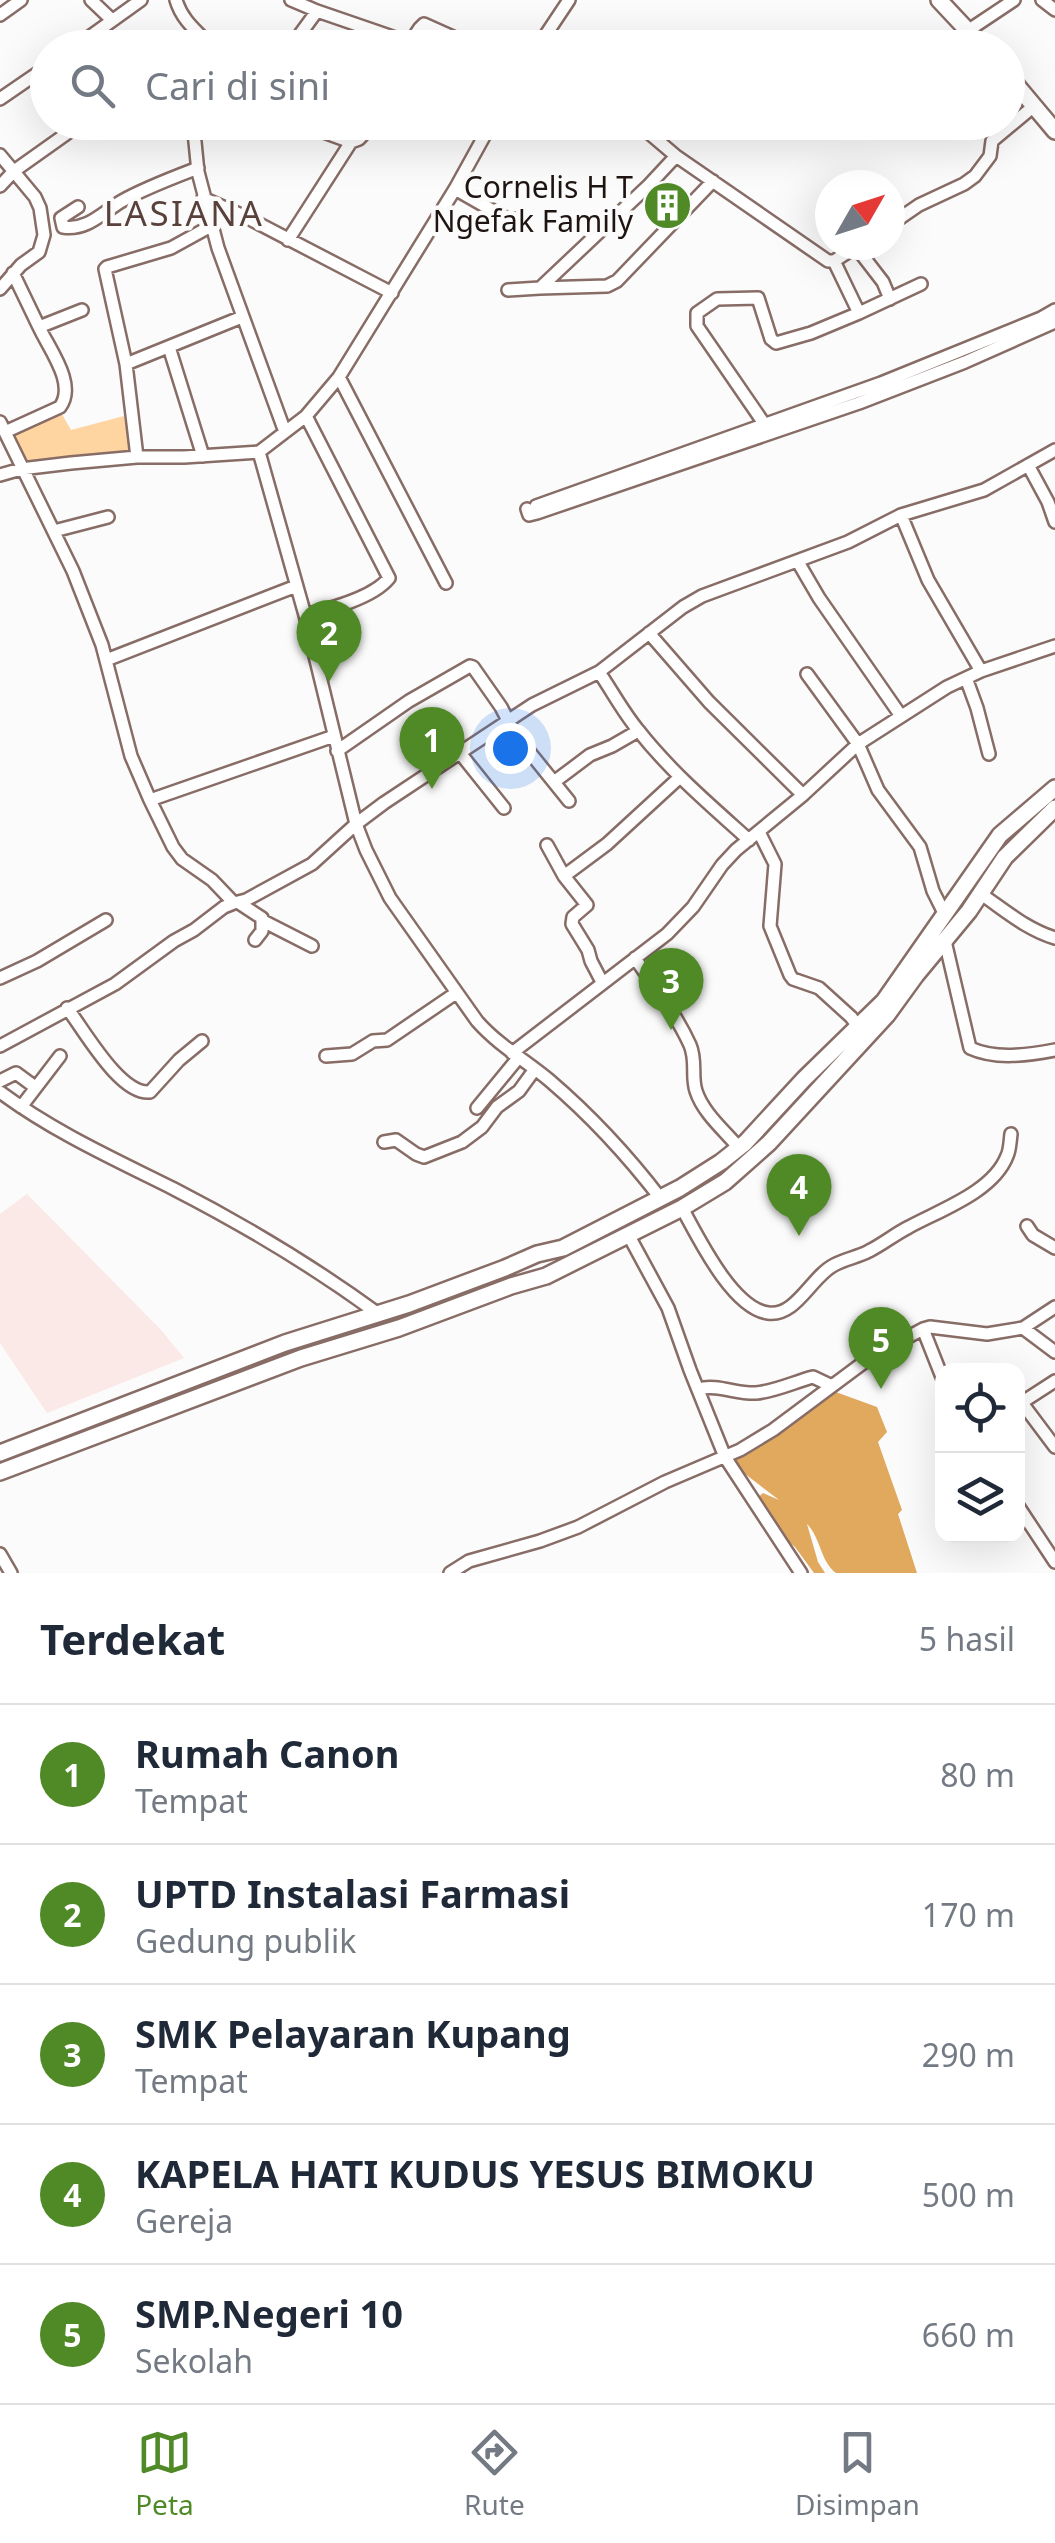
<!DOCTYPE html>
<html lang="id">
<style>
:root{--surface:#fff;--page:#f2f2f3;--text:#1f2937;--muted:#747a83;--line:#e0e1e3;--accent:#4f8a27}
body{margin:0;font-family:"Noto Sans",sans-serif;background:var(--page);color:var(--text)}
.controls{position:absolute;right:30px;bottom:30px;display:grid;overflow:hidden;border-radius:20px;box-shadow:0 10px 40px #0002}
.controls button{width:90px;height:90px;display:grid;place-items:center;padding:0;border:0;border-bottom:2px solid var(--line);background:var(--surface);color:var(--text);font:50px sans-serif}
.compass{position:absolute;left:815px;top:170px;width:90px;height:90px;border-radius:50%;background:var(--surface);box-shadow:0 10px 40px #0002;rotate:51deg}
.you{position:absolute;left:510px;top:748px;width:35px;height:35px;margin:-25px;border:8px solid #fff;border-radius:50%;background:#1a73e8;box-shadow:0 0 0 15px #1a73e833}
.badge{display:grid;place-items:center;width:65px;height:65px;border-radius:50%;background:var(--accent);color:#fff;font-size:32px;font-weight:700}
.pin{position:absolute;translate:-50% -82px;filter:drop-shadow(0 2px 5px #0008)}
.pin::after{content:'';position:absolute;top:52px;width:35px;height:30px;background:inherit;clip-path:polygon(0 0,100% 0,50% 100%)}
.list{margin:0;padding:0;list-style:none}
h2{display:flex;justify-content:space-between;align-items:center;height:130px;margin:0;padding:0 40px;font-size:42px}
h2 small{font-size:32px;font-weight:400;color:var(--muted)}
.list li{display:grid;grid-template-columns:65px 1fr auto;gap:30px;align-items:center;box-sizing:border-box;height:140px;padding:0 40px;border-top:2px solid var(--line)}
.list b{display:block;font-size:38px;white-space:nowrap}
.list p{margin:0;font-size:32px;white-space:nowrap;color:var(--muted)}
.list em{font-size:32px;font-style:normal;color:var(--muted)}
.icon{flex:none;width:55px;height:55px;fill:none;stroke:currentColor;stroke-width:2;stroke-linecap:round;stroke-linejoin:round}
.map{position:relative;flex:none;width:1055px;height:1573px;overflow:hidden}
.search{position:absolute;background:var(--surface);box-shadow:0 10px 40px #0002;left:30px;right:30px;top:30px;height:110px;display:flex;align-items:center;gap:25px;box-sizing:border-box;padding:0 35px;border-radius:55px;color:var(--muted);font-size:38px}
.sheet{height:830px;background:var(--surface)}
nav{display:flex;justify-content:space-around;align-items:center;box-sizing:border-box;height:140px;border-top:2px solid var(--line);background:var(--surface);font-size:28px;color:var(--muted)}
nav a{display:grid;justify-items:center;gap:5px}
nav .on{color:var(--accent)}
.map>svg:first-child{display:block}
.built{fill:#fae9e6}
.green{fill:#fed5a0}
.forest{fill:#e1a95e}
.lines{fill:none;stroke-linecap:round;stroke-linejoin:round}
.minor-casing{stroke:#886c66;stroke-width:16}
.highway-casing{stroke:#886c66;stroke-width:20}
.minor{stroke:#fff;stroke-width:11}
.highway{stroke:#fff;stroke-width:15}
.labels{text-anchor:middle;stroke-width:9;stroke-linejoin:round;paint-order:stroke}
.poi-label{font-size:30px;fill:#1e1411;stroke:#fbfbfb;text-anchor:end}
.quarter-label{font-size:35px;letter-spacing:2.5px;fill:#59403b;stroke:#fbfbfb}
</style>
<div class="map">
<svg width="1055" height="1573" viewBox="0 0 1055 1573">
<rect width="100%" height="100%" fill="#fbfbfb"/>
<!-- built -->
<path class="built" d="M27,1194L161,1330L184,1358L47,1413L0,1343V1214Z"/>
<!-- green -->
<path class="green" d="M59,409L71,430L124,416L131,451L27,461L13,431Z"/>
<!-- forest -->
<path class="forest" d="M833,1391L877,1407L887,1432L878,1442L902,1510L898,1514L917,1573H836C820,1561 821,1538 807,1524L818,1562L825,1573H814L795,1547L780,1534L755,1500L763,1493L779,1500L731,1463L728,1457Z"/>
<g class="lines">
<defs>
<path id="minor" d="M91,0L112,20
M176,0C182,21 198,32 213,48
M291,0L317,11L413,44
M1042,0L1055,10
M0,15L21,0
M969,30L1014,0
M74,48L141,0
M191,48L203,38
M290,48L317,11
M419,48L413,44C414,36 418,29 424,24L453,37
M537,48L569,0
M0,99L48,66
M193,122L198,172L218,248L285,432
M296,122L351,142L359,139L375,122
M636,122L676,156L828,261H834L859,245
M432,129L436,122
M0,155L35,197L40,208L44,235L39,252L21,265L0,289
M676,156L649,185L540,288L607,286L617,281L713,181
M0,186L14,171L83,122
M455,189L511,221L512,219L519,220
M203,198L246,217L392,293
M78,207L61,218L63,227C87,231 103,212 122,201C145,188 172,178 198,168
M890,225L919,205L964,184L975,176L990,156L992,141L1034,106
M288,240L351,142
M856,247L883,282L890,299
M834,261L859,313L921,284
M13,273L39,327
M508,290L540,288
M169,347L203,456
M126,364L242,317
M339,377L446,583
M0,422L73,571L102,645L131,756L150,800L173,847L182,859L212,880L234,903L246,900L312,864L356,824L384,803L532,705L599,672L683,607L702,596L848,542L901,515L984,490L1055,450
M765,425L697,326V313L717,299L758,298L771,339L776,343L811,333L859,313
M5,432L60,407C77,384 49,349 39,327L82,310
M259,452L305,615L356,824L366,850L390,898L477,1021C498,1045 525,1060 549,1080C590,1115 628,1156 661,1199
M137,457L126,364L105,269L107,267L171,248L211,226
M1028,465L1048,502L1055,522
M0,475L21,469L71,463L137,457H184L259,452L306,416L339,377L455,189L492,122
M536,506L881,383L1041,318L1055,310
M527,509L529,515L537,513L859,403L965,362L1055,322
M901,515L928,580L981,671
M54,531L108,517
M798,562L819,598L901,716
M305,615C330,609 373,598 389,578L306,416
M649,633L709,702L803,795
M106,660L296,586
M599,672C612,691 623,712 638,730C670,771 710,805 749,840
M807,674L858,744L878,790L920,847L933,891L944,913
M966,678L977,708L989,754
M337,751L409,701L470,666L473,667L501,707L515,734L569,801
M460,753L504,808
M554,782L590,755L612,746L638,731
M150,800L334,736
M759,832L775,864L770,926L790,975L793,979L819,988L851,1017L858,1026
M547,845L564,876L587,905L573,917L572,924L588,950L591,961L602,982
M564,876L607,844L680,777
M981,894C1006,911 1026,929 1055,938
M239,903L262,918V931L255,940
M263,921L312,946
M945,941L970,1048C996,1060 1028,1055 1055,1050
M635,958C654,986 676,1014 690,1045C697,1061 691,1076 696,1091C703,1113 725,1131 739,1148
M0,978L37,961L106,920
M67,1008C85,1031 120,1095 150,1092L179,1060L202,1041
M0,1046L115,984L174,941L194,930L224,907L234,903
M512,1053L667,934L693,907L722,865L736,850L803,795L858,744L947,687L981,671L1055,646
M326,1056L352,1054L373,1041L387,1040L456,993
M0,1081L16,1073L35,1087
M0,1092C54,1132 114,1159 174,1189C244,1225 314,1267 377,1313
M21,1107L60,1056
M477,1108L519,1057
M384,1142L396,1140L416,1154L424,1157L462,1142L482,1127L497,1107L519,1091L535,1069
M682,1208C698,1237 732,1308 768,1313C796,1317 811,1277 834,1265C845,1259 858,1257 869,1251C883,1244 895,1234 909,1227C940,1210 993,1192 1007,1156C1010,1150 1010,1141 1011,1134
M1027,1226L1033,1235L1055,1248
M629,1236L668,1308L690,1370L725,1457L801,1573
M1023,1328L1055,1307
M923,1329L942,1377
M698,1389C718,1384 736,1394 756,1393C776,1391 794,1382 813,1377L832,1386
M1022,1403L1055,1447
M1018,1405L1055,1381
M1018,1506L1055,1562
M0,1554L11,1573
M450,1573L469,1561L540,1541L578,1527L665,1482L740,1450L773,1430L871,1357L923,1329L930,1327L987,1334L1023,1328L1055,1352"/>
<path id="highway" d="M939,0L984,48
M1008,75L1055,131
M0,1453L285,1343L409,1304L505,1268L537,1254L563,1248L680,1188L721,1162L745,1143L804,1079L884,1001L1000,835L1055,788
M0,1472L301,1358L399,1328L511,1286L546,1276L682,1208L725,1182L769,1143L887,1015L916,975L969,911L1005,857L1055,808"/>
</defs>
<!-- minor casing -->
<use href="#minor" class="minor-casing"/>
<!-- highway casing -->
<use href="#highway" class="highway-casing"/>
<!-- minor -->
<use href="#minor" class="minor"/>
<!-- highway -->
<use href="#highway" class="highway"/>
</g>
<!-- icons -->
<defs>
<symbol id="building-disc" viewBox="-11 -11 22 22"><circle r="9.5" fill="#4f8a27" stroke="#fbfbfb"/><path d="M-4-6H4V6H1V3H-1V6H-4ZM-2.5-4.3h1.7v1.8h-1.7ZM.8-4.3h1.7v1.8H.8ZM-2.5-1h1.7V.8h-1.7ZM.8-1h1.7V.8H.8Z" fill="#fff"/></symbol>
</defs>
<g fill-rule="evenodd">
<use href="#building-disc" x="640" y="178" width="55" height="55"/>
</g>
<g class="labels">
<!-- poi labels -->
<g class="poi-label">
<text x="633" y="198">Cornelis H T<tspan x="633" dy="34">Ngefak Family</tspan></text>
</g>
<!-- quarter labels -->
<g class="quarter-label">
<text x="184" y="226">LASIANA</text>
</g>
</g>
</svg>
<div class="controls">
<button><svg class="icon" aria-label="locate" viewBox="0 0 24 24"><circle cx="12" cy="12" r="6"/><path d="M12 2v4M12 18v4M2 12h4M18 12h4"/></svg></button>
<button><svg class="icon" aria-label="layers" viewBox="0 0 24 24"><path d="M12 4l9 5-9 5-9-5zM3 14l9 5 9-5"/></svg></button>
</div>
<svg class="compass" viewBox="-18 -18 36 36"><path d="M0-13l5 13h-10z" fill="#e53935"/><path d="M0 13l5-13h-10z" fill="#747a83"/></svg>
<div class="you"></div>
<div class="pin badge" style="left:432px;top:789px">1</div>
<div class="pin badge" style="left:329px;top:682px">2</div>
<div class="pin badge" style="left:671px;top:1030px">3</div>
<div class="pin badge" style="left:799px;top:1236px">4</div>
<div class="pin badge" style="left:881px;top:1389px">5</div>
<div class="search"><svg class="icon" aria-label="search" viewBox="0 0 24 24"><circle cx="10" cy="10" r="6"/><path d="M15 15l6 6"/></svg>Cari di sini</div>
</div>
<section class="sheet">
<h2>Terdekat<small>5 hasil</small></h2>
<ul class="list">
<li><span class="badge">1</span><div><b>Rumah Canon</b><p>Tempat</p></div><em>80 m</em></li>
<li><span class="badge">2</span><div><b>UPTD Instalasi Farmasi</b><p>Gedung publik</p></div><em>170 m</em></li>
<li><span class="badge">3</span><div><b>SMK Pelayaran Kupang</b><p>Tempat</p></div><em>290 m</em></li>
<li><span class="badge">4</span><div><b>KAPELA HATI KUDUS YESUS BIMOKU</b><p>Gereja</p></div><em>500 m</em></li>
<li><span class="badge">5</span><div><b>SMP.Negeri 10</b><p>Sekolah</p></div><em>660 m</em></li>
</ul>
</section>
<nav>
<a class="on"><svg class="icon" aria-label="map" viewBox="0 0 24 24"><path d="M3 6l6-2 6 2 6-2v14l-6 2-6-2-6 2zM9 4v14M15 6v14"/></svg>Peta</a>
<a><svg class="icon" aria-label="directions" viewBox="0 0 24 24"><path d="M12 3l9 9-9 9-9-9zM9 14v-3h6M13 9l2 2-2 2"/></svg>Rute</a>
<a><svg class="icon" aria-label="saved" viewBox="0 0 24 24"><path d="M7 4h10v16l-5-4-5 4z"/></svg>Disimpan</a>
</nav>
